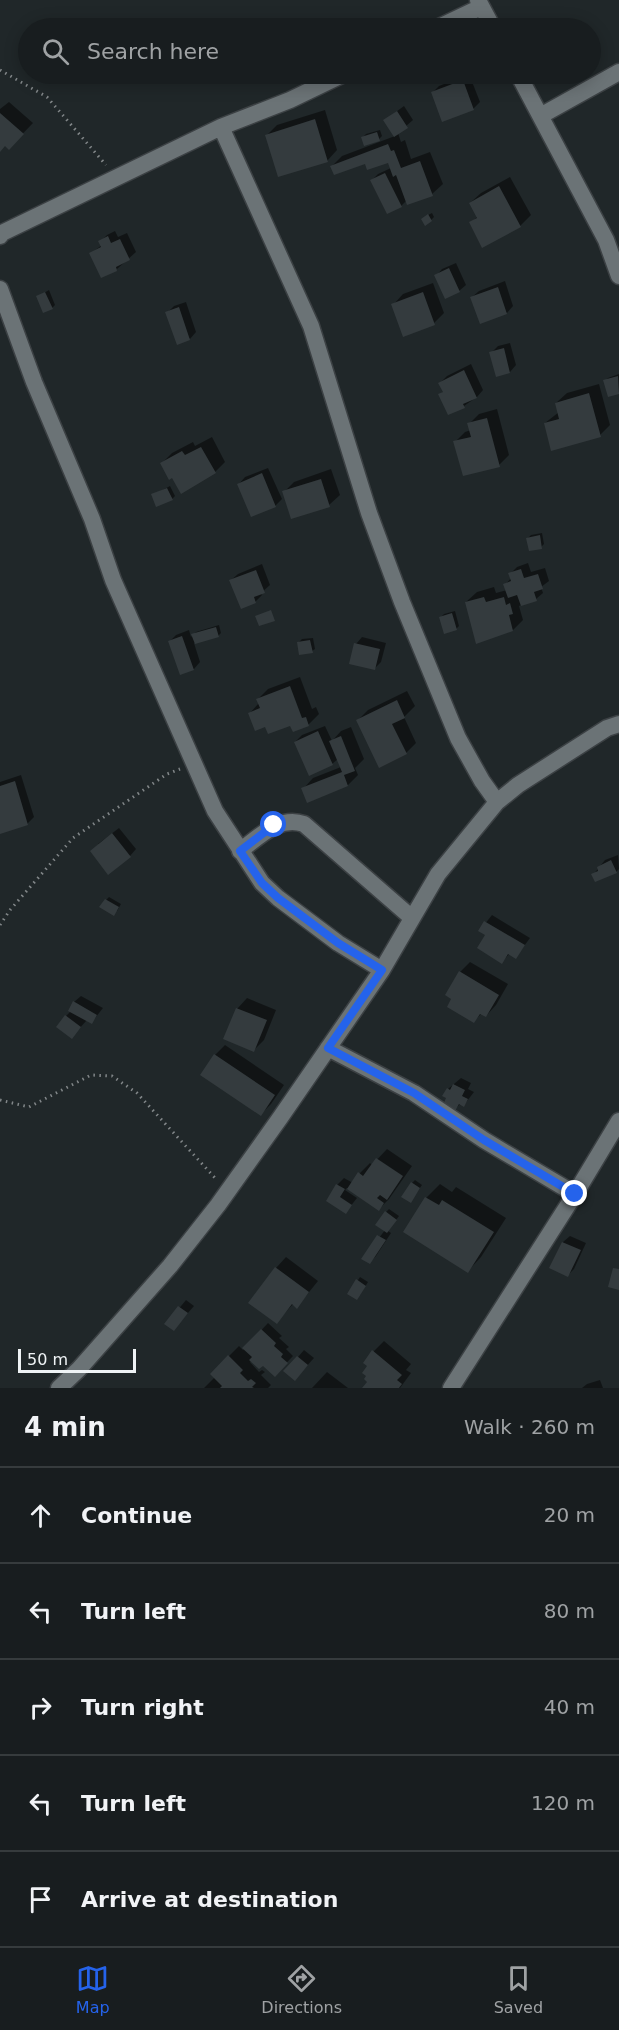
<!DOCTYPE html>
<meta charset="utf-8">
<style>
:root{--surface:#181d1f;--page:#252a2c;--text:#f1f3f6;--muted:#9fa2a4;--line:#363b3d;--accent:#2563eb}
body{margin:0;font-family:"DejaVu Sans",sans-serif;background:var(--page);color:var(--text)}
.scale{position:absolute;left:18px;bottom:15px;width:118px;box-sizing:border-box;padding-left:6px;border:3px solid #eff3f5;border-top:0;font-size:16px;line-height:21px;white-space:nowrap;color:#eff3f5;-webkit-text-stroke:4px #202729;paint-order:stroke}
.stop{position:absolute;width:18px;height:18px;margin:-14px;border:4px solid #2563eb;border-radius:50%;background:#fff}
.stop.end{background:#2563eb;border-color:#fff;box-shadow:0 2px 6px #0008}
.list{margin:0;padding:0;list-style:none}
h2{display:flex;justify-content:space-between;align-items:center;height:78px;margin:0;padding:0 24px;font-size:26px}
h2 small{font-size:20px;font-weight:400;color:var(--muted)}
.list li{display:grid;grid-template-columns:39px 1fr auto;gap:18px;align-items:center;box-sizing:border-box;height:96px;padding:0 24px;border-top:2px solid var(--line)}
.list b{display:block;font-size:22px;white-space:nowrap}
.list em{font-size:20px;font-style:normal;color:var(--muted)}
.icon{flex:none;width:33px;height:33px;fill:none;stroke:currentColor;stroke-width:2;stroke-linecap:round;stroke-linejoin:round}
.map{position:relative;flex:none;width:619px;height:1388px;overflow:hidden}
.search{position:absolute;background:var(--surface);box-shadow:0 3px 15px #0003;left:18px;right:18px;top:18px;height:66px;display:flex;align-items:center;gap:15px;box-sizing:border-box;padding:0 21px;border-radius:33px;color:var(--muted);font-size:22px}
.sheet{height:558px;background:var(--surface)}
nav{display:flex;justify-content:space-around;align-items:center;box-sizing:border-box;height:84px;border-top:2px solid var(--line);background:var(--surface);font-size:16px;color:var(--muted)}
nav a{display:grid;justify-items:center;gap:3px}
nav .on{color:var(--accent)}
.map>svg:first-child{display:block}
.shadow{fill:#0007}
.building{fill:#343b3e}
.lines{fill:none;stroke-linecap:round;stroke-linejoin:round}
.minor-casing{stroke:#3c4144;stroke-width:19}
.path{stroke:#828789;stroke-width:3;stroke-dasharray:1.5 4.5;stroke-linecap:butt}
.minor{stroke:#6b7376;stroke-width:16}
.route{stroke:#2563eb;stroke-width:8}
</style>
<div class="map">
<svg width="619" height="1388" viewBox="0 0 619 1388">
<rect width="100%" height="100%" fill="#202729"/>
<!-- shadow -->
<path class="shadow" d="M469,74L480,102L473,109L433,92L439,86Z
M9,102L33,123L9,148L6,144L0,150V109Z
M404,106L413,120L398,133L401,142L405,140L411,159L430,152L443,184L432,194L407,200L401,206L372,180L378,174L391,168L388,161L332,166L342,156L395,136L385,120Z
M325,110L337,150L327,161L267,135L277,125Z
M380,130L382,136L379,139L363,137L366,134Z
M510,177L531,215L520,226L483,246L471,223L478,216L470,203L481,193Z
M432,213L434,217L431,220L426,216Z
M115,231L118,237L127,233L136,252L117,269L90,254L102,245L100,242L107,235Z
M456,263L466,285L459,291L436,276L442,269Z
M505,281L513,306L507,313L472,297L479,291Z
M433,283L444,313L434,323L393,305L403,294Z
M49,290L55,305L52,308L37,297Z
M186,302L196,332L190,339L167,313L174,306Z
M510,343L516,365L510,372L497,375L491,353L498,346Z
M471,364L483,390L477,397L464,406L440,395L444,391L440,383L447,376Z
M619,374V392L609,395L605,381L608,378Z
M599,384L610,425L600,435L545,423L559,412L556,403L567,393Z
M497,409L509,455L499,465L455,442L465,432L471,430L469,424L479,414Z
M212,437L225,462L215,472L162,463L172,453L193,442L195,446Z
M268,468L282,499L275,506L239,484L245,477Z
M331,469L340,495L329,505L284,492L294,482Z
M170,486L175,496L172,499L153,495Z
M542,533L544,544L541,547L528,538L531,535Z
M528,563L531,572L545,568L549,581L541,587L543,593L536,599L519,606L523,620L513,630L466,602L477,592L494,587L496,593L507,590L505,585L511,578L510,574L517,567Z
M262,564L270,585L261,593L262,595L255,602L231,580L238,574Z
M455,611L459,626L456,629L441,617L444,614Z
M219,625L221,633L218,636L194,643L200,662L194,669L181,674L169,642L176,635L189,630L191,637L196,632Z
M362,637L386,643L381,662L374,669L356,644Z
M313,638L315,649L312,651L299,642L302,639Z
M300,677L312,709L316,707L319,714L309,724L294,730L291,724L266,725L250,713L259,703L258,699L268,689Z
M407,691L415,706L404,717L416,743L406,753L358,720L368,710Z
M325,726L332,741L341,731L351,727L364,759L355,768L358,775L348,785L303,789L313,778L341,767L338,759L332,764L295,742L302,735Z
M21,775L34,817L27,824L0,832V782Z
M119,828L136,849L130,856L98,844Z
M618,855L619,869L616,872L593,875L605,860Z
M109,897L121,904L117,911L106,900Z
M492,915L530,938L516,957L510,953L502,962L487,934L480,930Z
M470,962L508,984L496,1005L486,1016L482,1013L474,1021L460,972Z
M81,996L103,1008L92,1022L87,1020L78,1030L66,1016L71,1011L74,1002Z
M247,998L276,1010L264,1040L254,1050L237,1009Z
M225,1045L284,1085L271,1104L261,1114L215,1055Z
M461,1078L471,1083L468,1089L474,1092L464,1105L461,1103L455,1109L448,1089Z
M387,1149L412,1166L389,1199L379,1209L347,1188L345,1190L357,1198L346,1212L328,1201L338,1184L344,1178L353,1183L360,1173L370,1163L372,1165Z
M415,1180L422,1185L413,1198L412,1183Z
M440,1184L452,1192L456,1187L506,1218L481,1257L468,1271L405,1232L426,1198Z
M389,1209L399,1216L388,1231L391,1233L376,1256L370,1262L364,1258L385,1230L386,1212Z
M570,1236L586,1243L574,1269L568,1275L551,1267L563,1242Z
M286,1257L318,1281L297,1307L293,1304L277,1322L250,1302L276,1268Z
M360,1277L368,1282L360,1295L358,1280Z
M186,1300L194,1306L174,1329L167,1323Z
M268,1323L282,1336L279,1338L289,1347L286,1349L293,1356L275,1375L263,1364L252,1360L250,1362L259,1372L262,1370L265,1372L261,1375L271,1385L268,1388H204L215,1377L229,1356L239,1346L243,1350Z
M384,1341L411,1364L406,1370L411,1373L400,1388H364L369,1381V1366L374,1351Z
M304,1350L314,1358L295,1379L298,1357Z
M327,1372L348,1388H312Z
M600,1380L603,1388H582L587,1384Z"/>
<!-- building -->
<path class="building" d="M463,80L474,110L442,122L431,92Z
M397,111L408,128L394,137L383,120Z
M0,113L24,134L9,150L5,146L0,152Z
M315,119L328,162L278,177L265,135Z
M377,132L380,141L364,146L361,137Z
M388,144L391,151L394,150L401,168L420,161L433,196L407,205L396,175L393,177L388,163L367,170L365,164L334,175L330,166Z
M385,173L402,207L387,214L370,180Z
M499,186L521,227L482,248L469,222L477,218L469,203Z
M428,214L432,221L425,226L421,219Z
M108,236L111,243L120,239L130,260L116,267L117,271L101,278L89,253L101,247L98,241Z
M449,268L460,292L445,299L434,275Z
M498,287L507,314L480,324L470,297Z
M45,292L53,309L43,313L36,296Z
M423,292L435,325L403,337L391,304Z
M179,307L190,340L177,345L165,312Z
M504,348L510,373L496,377L489,352Z
M464,370L477,398L463,404L465,408L448,415L438,394L443,392L438,383Z
M618,376L619,394L608,397L603,380Z
M589,393L601,437L551,451L544,423L559,419L555,403Z
M487,418L500,467L463,476L453,441L471,437L467,423Z
M201,447L216,473L181,494L172,478L169,480L160,463L182,451L185,455Z
M262,473L276,507L251,517L237,484Z
M321,479L330,507L291,519L282,491Z
M167,488L173,500L156,507L151,494Z
M540,535L542,549L529,551L526,538Z
M521,569L524,578L538,574L543,589L534,592L537,601L521,606L517,595L508,598L503,584L511,581L508,573Z
M256,570L265,593L254,597L256,603L241,609L229,580Z
M484,597L486,602L504,597L506,605L510,603L513,614L509,615L513,631L476,644L465,602Z
M271,610L275,621L259,626L255,616Z
M452,613L457,630L444,634L439,617Z
M216,627L219,637L195,644L191,634Z
M182,636L194,670L180,675L168,641Z
M310,640L313,653L299,655L297,642Z
M354,643L380,649L375,670L349,664Z
M290,686L302,718L306,717L309,726L293,732L290,726L268,734L265,727L255,731L248,713L260,708L256,699Z
M397,700L405,718L392,724L407,754L379,768L356,720Z
M318,731L333,765L309,776L294,742Z
M341,736L355,771L344,775L348,786L307,803L301,788L342,772L329,741Z
M15,781L28,825L0,834V786Z
M112,833L131,857L108,875L90,851Z
M611,860L617,873L595,882L591,874L598,871L597,867Z
M105,899L119,907L114,916L99,907Z
M484,921L525,945L516,959L508,954L502,964L477,948L485,935L478,931Z
M459,971L499,995L486,1017L480,1014L474,1023L447,1007L451,999L445,995Z
M73,1001L97,1015L92,1024L68,1011Z
M236,1008L267,1020L254,1052L223,1039Z
M65,1015L81,1027L72,1039L56,1027Z
M214,1054L275,1095L261,1116L200,1075Z
M453,1084L465,1090L462,1096L468,1099L464,1107L459,1104L455,1111L443,1105L446,1098L442,1096L447,1088L450,1090Z
M376,1158L403,1176L387,1200L380,1195L377,1198L384,1203L379,1211L347,1189L358,1172L363,1176Z
M411,1182L420,1188L411,1203L401,1197Z
M336,1184L345,1189L340,1197L352,1205L346,1214L326,1201Z
M425,1197L439,1205L442,1200L494,1232L468,1273L403,1232Z
M385,1211L397,1220L387,1233L375,1225Z
M377,1235L386,1240L370,1264L361,1259Z
M562,1242L581,1250L568,1277L549,1268Z
M275,1267L309,1292L297,1309L292,1304L277,1324L248,1303Z
M613,1268L619,1269V1290L608,1287Z
M356,1279L366,1286L357,1300L347,1294Z
M178,1306L188,1313L174,1331L164,1324Z
M261,1329L276,1343L274,1346L283,1354L281,1357L288,1363L275,1377L263,1366L259,1369L249,1360L252,1357L242,1348Z
M372,1350L402,1375L397,1380L402,1384L399,1388H362L367,1382L364,1379L366,1376L362,1373L367,1366L363,1363Z
M228,1355L243,1370L240,1373L248,1381L251,1379L256,1383L252,1387L254,1388H220L222,1386L210,1374Z
M297,1356L308,1365L295,1381L283,1371Z"/>
<g class="lines">
<defs>
<path id="minor" d="M478,0L493,28
M437,28L481,7
M518,74L606,240L619,276
M542,115L619,72
M221,127L311,326L369,513L402,602L458,738L482,781L497,802
M0,236L2,233L221,127L290,100L344,74
M0,289L34,382L92,519L113,580L215,811L262,883L278,898L338,943L382,970
M240,851C259,837 279,815 304,824L412,918
M328,1048L414,1093L484,1140L575,1194
M59,1388L79,1369L170,1266L218,1205L280,1118L382,970L438,874L497,802L518,785L607,728L619,724
M451,1388L575,1194L619,1121"/>
</defs>
<!-- minor casing -->
<use href="#minor" class="minor-casing"/>
<!-- path -->
<path class="path" d="M0,70L47,97L106,165
M0,925L10,910L73,838L167,774L180,769
M0,1100L29,1107L91,1075L112,1076L137,1093L216,1179"/>
<!-- minor -->
<use href="#minor" class="minor"/>
</g>
<g class="lines">
<!-- route -->
<path class="route" d="M274,825L240,851L262,883L278,898L338,943L382,970L328,1048L414,1093L484,1140L575,1194"/>
</g>
</svg>
<div class="scale">50 m</div>
<div class="stop" style="left:274px;top:825px"></div>
<div class="stop end" style="left:575px;top:1194px"></div>
<div class="search"><svg class="icon" aria-label="search" viewBox="0 0 24 24"><circle cx="10" cy="10" r="6"/><path d="M15 15l6 6"/></svg>Search here</div>
</div>
<section class="sheet">
<h2>4 min<small>Walk · 260 m</small></h2>
<ul class="list">
<li><svg class="icon" aria-label="ahead" viewBox="0 0 24 24"><path d="M12 20V5M6 11l6-6 6 6"/></svg><div><b>Continue</b></div><em>20 m</em></li>
<li><svg class="icon" aria-label="left" viewBox="0 0 24 24"><path d="M17 20v-9H6M10 6l-5 5 5 5"/></svg><div><b>Turn left</b></div><em>80 m</em></li>
<li><svg class="icon" aria-label="right" viewBox="0 0 24 24"><path d="M7 20v-9h11M14 6l5 5-5 5"/></svg><div><b>Turn right</b></div><em>40 m</em></li>
<li><svg class="icon" aria-label="left" viewBox="0 0 24 24"><path d="M17 20v-9H6M10 6l-5 5 5 5"/></svg><div><b>Turn left</b></div><em>120 m</em></li>
<li><svg class="icon" aria-label="arrive" viewBox="0 0 24 24"><path d="M6 21V4h12l-3 4 3 4H6"/></svg><div><b>Arrive at destination</b></div></li>
</ul>
</section>
<nav>
<a class="on"><svg class="icon" aria-label="map" viewBox="0 0 24 24"><path d="M3 6l6-2 6 2 6-2v14l-6 2-6-2-6 2zM9 4v14M15 6v14"/></svg>Map</a>
<a><svg class="icon" aria-label="directions" viewBox="0 0 24 24"><path d="M12 3l9 9-9 9-9-9zM9 14v-3h6M13 9l2 2-2 2"/></svg>Directions</a>
<a><svg class="icon" aria-label="saved" viewBox="0 0 24 24"><path d="M7 4h10v16l-5-4-5 4z"/></svg>Saved</a>
</nav>
